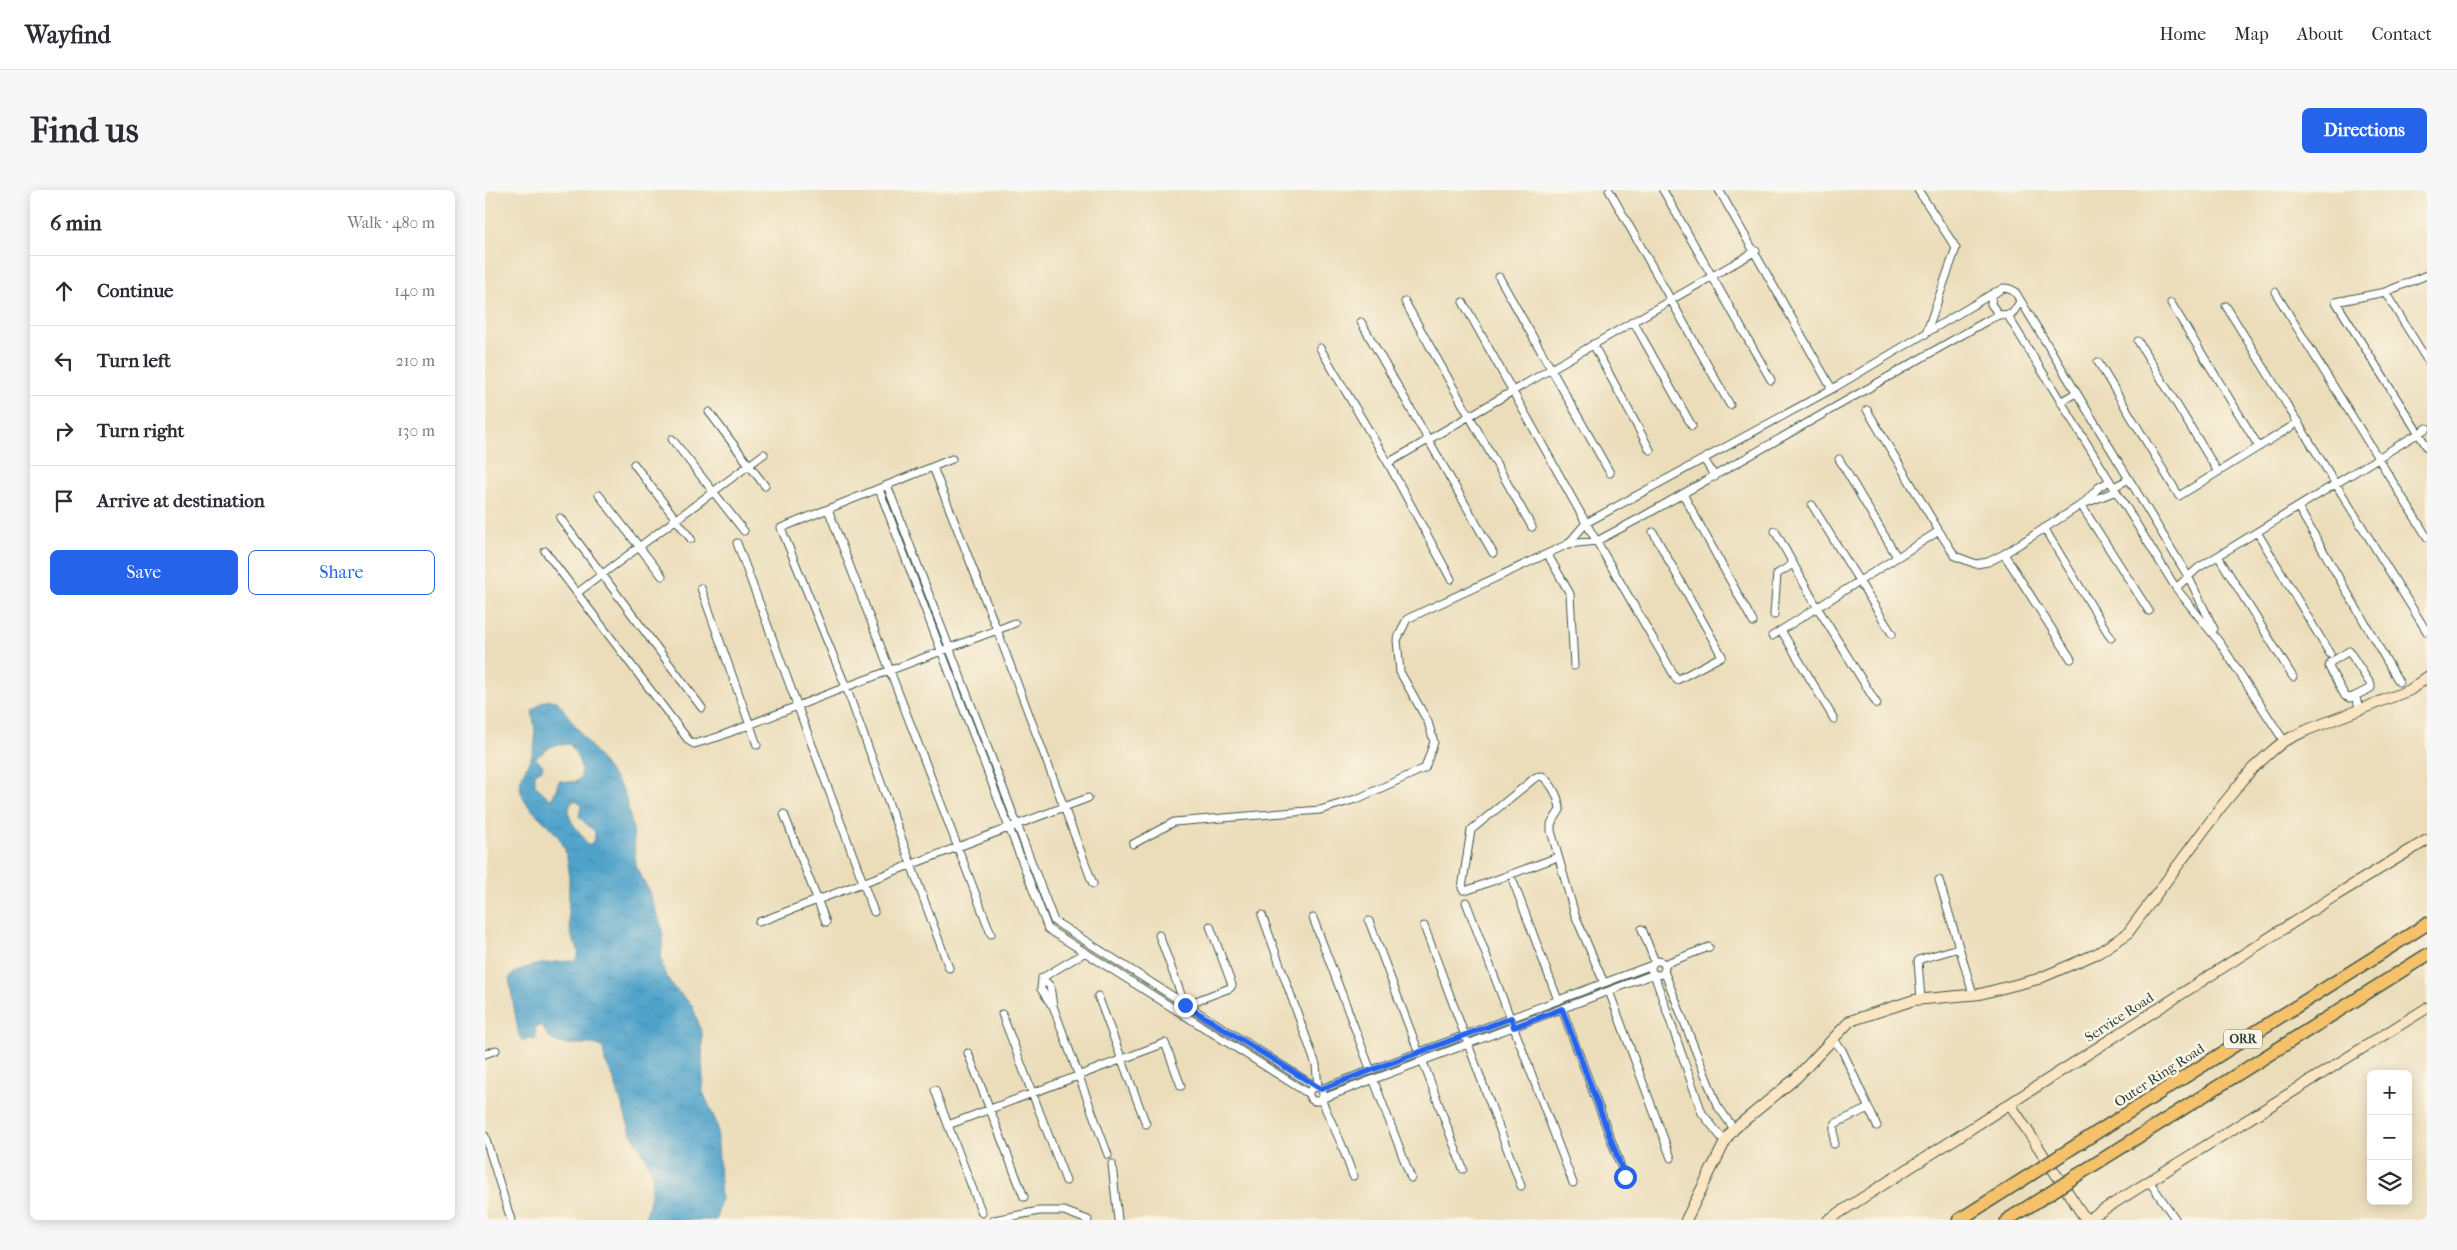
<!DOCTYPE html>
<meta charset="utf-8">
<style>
:root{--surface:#fff;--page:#f7f7f7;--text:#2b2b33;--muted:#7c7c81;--line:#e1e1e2;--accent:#2563eb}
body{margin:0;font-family:"IM FELL French Canon",serif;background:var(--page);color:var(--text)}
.controls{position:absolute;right:15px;bottom:15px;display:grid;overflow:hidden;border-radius:8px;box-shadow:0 2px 12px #0003}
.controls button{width:45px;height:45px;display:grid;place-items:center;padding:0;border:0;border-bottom:1px solid var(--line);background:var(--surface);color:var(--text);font:25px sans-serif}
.stop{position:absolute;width:15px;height:15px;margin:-11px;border:4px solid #2563eb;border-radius:50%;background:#fff}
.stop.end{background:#2563eb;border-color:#fff;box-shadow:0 1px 5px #0008}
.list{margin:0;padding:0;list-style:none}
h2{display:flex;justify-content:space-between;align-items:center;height:65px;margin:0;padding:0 20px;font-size:21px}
h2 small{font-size:16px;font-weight:400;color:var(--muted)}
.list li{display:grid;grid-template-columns:32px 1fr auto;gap:15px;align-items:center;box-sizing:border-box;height:70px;padding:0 20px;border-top:1px solid var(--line)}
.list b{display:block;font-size:19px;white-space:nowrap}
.list em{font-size:16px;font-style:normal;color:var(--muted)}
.actions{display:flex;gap:10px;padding:15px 20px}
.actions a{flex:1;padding:11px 0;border:1px solid var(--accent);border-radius:8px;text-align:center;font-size:18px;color:var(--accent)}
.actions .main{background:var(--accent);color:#fff}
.icon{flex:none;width:28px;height:28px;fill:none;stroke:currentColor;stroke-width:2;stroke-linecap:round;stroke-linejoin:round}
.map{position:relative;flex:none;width:1942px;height:1030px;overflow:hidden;border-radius:8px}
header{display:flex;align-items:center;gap:30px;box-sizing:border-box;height:70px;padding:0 25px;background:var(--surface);border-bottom:1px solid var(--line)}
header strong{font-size:24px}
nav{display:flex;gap:28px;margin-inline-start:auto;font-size:18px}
.intro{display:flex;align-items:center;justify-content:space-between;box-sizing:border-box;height:120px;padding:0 30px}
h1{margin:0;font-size:35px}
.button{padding:12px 22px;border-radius:8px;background:var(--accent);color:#fff;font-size:18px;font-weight:700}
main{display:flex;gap:30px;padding:0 30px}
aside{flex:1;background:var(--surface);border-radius:8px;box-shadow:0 2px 12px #0003}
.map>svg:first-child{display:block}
.water{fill:url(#water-ripples);stroke:#377080;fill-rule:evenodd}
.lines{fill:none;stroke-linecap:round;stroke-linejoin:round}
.street-casing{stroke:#3e5548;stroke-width:9}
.secondary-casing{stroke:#3e5548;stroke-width:12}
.highway-casing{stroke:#3e5548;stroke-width:15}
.street{stroke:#fff;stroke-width:7}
.secondary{stroke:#fbe6c4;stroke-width:10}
.highway{stroke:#f5c16b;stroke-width:12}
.highway-bridge-casing{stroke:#3e5548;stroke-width:15;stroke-linecap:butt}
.highway-bridge{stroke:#f5c16b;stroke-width:12}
.route{stroke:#2563eb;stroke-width:6}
.labels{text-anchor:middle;stroke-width:5;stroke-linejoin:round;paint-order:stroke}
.shield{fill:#fcf5e5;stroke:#617469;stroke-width:1}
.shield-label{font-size:12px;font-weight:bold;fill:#1f3d34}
.street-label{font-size:14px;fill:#1f3d34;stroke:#fcf5e5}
</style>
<header>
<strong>Wayfind</strong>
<nav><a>Home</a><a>Map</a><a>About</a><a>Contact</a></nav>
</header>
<div class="intro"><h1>Find us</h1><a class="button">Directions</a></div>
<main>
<aside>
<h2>6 min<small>Walk · 480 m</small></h2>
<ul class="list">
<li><svg class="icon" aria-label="ahead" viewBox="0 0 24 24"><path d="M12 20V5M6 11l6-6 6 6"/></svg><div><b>Continue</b></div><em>140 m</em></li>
<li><svg class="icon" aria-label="left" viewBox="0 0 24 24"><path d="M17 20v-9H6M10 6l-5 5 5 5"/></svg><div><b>Turn left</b></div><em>210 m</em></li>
<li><svg class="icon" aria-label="right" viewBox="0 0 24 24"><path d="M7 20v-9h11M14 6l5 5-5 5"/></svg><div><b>Turn right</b></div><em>130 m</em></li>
<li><svg class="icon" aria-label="arrive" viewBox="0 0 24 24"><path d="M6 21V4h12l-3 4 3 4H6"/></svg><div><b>Arrive at destination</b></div></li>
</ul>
<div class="actions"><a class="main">Save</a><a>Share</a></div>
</aside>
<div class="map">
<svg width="1942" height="1030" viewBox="0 0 1942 1030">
<defs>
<pattern id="water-ripples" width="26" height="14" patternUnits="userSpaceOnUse" patternTransform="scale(1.25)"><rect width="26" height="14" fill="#4fa3cb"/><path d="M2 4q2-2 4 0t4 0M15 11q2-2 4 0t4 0" fill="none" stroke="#4186a6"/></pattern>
</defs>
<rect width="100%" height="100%" fill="#fcf5e5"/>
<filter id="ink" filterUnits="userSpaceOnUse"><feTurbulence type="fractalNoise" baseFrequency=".02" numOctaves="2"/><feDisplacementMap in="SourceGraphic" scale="10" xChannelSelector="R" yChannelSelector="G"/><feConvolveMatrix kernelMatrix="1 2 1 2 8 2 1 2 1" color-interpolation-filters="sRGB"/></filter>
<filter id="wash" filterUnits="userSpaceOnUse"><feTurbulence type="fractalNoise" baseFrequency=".0096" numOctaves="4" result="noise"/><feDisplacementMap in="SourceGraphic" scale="20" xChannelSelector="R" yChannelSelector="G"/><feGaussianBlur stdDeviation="1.12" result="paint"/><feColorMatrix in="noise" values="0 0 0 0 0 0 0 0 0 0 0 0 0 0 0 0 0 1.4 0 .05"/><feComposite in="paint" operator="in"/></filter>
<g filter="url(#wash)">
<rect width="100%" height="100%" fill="#ebddba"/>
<!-- water -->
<path class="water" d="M65,510L72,511L139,601L148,639L151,676L162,697L176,735L178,747L176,767L179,782L188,797L207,815L217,843L218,902L232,934L236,1008L231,1030H160L166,1006L167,985L161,968L146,943L127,884L120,872L118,858C105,848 79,861 65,848C61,844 59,839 56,835L50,837L51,850L43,848L38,851L34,846L24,788C35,774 73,771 90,771C98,762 90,756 87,747C78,717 91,681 77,653C67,633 43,624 36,602C32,586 46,573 49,559C52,547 49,533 47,521L57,512ZM85,554C91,563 107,591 86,592C82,593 78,590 74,591L68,607L65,609L50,595V583L57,579L58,575L50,568L67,556ZM91,611L96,615L94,627L110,642V648L105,656C99,653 100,649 96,644C88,634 79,625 87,612Z"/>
</g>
<g filter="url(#ink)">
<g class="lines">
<defs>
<path id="street" d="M1124,0L1245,215
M1178,0L1286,190
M1234,0L1347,199
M1433,0L1471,58L1441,144
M1942,85L1900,102L1851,112L1942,257
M1014,87L1125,283
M1790,102L1942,347
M1900,102L1942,170
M1534,108L1704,388L1729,439
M920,112L1047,337
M978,112L1101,333L1192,490L1237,466L1168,342
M1686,113L1774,257
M1741,116L1942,442
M1523,126L1691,398L1735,453L1799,551
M1148,131L1207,236
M876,132L1008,363
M1653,151L1733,282
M1108,154L1165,260
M835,158L903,273L966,389
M1613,172L1694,306L1814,232
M1575,212L1591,203
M1382,220L1454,341
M224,222L280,296
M187,249L259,341
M1219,269L1230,287
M1354,269L1412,367
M903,273L1271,61
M149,274L206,349
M448,277L512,440L530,433
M402,295L569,731L831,897
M1629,297L1644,289
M394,299L563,739L824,904
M1198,304L1268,432
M114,305L177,386
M1600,312L1614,297L1625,291
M1327,315L1407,444
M1596,315L1664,421
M1813,317L1914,492
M343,319L506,744
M75,328L217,518
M1559,338L1626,448
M1290,341L1332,417L1392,514
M1772,342L1845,464
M252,353L389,722
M1083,354L1112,351L1157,327L1505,129L1514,125L1527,124L1535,112C1533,103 1528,98 1518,98L1507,105L1506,114L1514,125
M60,361L204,551L209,554L233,547L361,497L464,778
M1519,364L1586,469
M1063,365L1085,404L1089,476
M1733,366L1808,487
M216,398L272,555
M1691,398L1713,378L1942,238
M92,403L279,264
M1289,425L1292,384L1308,374
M1296,440L1349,529
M1287,446L1454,341L1470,366L1491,374L1503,372L1519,364L1596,315L1631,301
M1870,506L1886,498V495L1864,461L1846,472L1844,477L1860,506L1865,508L1870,506L1875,519
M603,608L579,617L608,694
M299,624L341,732
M648,654L689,632L835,620L874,608L940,578L949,552L943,532L915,482L912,450L922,429L1083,354L1101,333L1347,199L1510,102
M1073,667L983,700H978L977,698L986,640L1051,587L1057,586C1067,594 1074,607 1075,620L1066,634V641L1090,725L1119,793
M1454,690L1488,804
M1028,691L1073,810
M981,712L1088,993
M777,725L831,875L833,897
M828,728L886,881
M884,731L934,863
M274,732L579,617L512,440L361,497L296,338L467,269
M939,736L1036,996
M1157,739L1170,772
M674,745L700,815L745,798L747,795L725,736
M599,763L557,788L565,796L568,816L623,965
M1166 778a7 7 0 1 1 14 0a7 7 0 1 1-14 0Z
M1179,774L1224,757
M1179,781L1232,915L1249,939
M557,788L556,799L566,814
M1124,801L1186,968
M613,806L661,934
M1436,809L1433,771L1436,769L1474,758
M1077,819L1140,987
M517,824L581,991
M1348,849L1357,860L1392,936
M483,863L539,1007
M0,864L11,860
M938,872L978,979
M889,891L926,988
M824 904a7 7 0 1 1 14 0a7 7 0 1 1-14 0Z
M836,899L1167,775
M450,900L463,935
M0,946L26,1030
M1349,954V936L1351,933L1384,918
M627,974L633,1030
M868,986L856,953L836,909L1169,784L1217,923L1240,952
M1664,991L1691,1030
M497,1023L463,935L680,853L696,896
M509,1030L554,1021H579L603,1030"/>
<path id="secondary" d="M1525,914L1601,1030
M1201,1030L1242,948L1249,939L1311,888L1365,831L1429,810L1495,804L1553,789L1613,763L1642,744L1736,617L1767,579L1788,560L1799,551L1822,540L1925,500L1942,487
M1343,1030L1848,707L1942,650
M1602,1030L1942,818"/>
<path id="highway" d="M1576,965L1942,734
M1591,986L1942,765
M1474,1030L1556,978
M1522,1030L1565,1003"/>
</defs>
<!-- street casing -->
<use href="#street" class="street-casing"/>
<!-- secondary casing -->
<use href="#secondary" class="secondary-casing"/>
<!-- highway casing -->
<use href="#highway" class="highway-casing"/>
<!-- street -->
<use href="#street" class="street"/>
<!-- secondary -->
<use href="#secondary" class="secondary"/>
<!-- highway -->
<use href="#highway" class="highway"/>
<defs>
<path id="highway-bridge" d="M1556,978L1576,965
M1565,1003L1591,986"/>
</defs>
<!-- highway-bridge casing -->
<use href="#highway-bridge" class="highway-bridge-casing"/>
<!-- highway-bridge -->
<use href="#highway-bridge" class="highway-bridge"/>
</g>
</g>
<g class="lines" filter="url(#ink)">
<!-- route -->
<path class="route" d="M700,815L836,899L1026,828L1029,837L1077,819L1140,987"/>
</g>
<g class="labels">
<!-- shield labels -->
<rect class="shield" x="1739" y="839.5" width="38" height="19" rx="4"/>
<g class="shield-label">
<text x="1758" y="853">ORR</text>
</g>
<!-- street labels -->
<g class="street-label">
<text transform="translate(1634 827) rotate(-33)" y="5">Service Road</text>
<text transform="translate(1674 885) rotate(-33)" y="5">Outer Ring Road</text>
</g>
</g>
</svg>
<div class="controls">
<button>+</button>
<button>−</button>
<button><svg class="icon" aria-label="layers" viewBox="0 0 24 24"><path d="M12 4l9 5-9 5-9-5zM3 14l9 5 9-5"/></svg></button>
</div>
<div class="stop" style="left:1140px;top:987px"></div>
<div class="stop end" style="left:700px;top:815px"></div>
</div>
</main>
